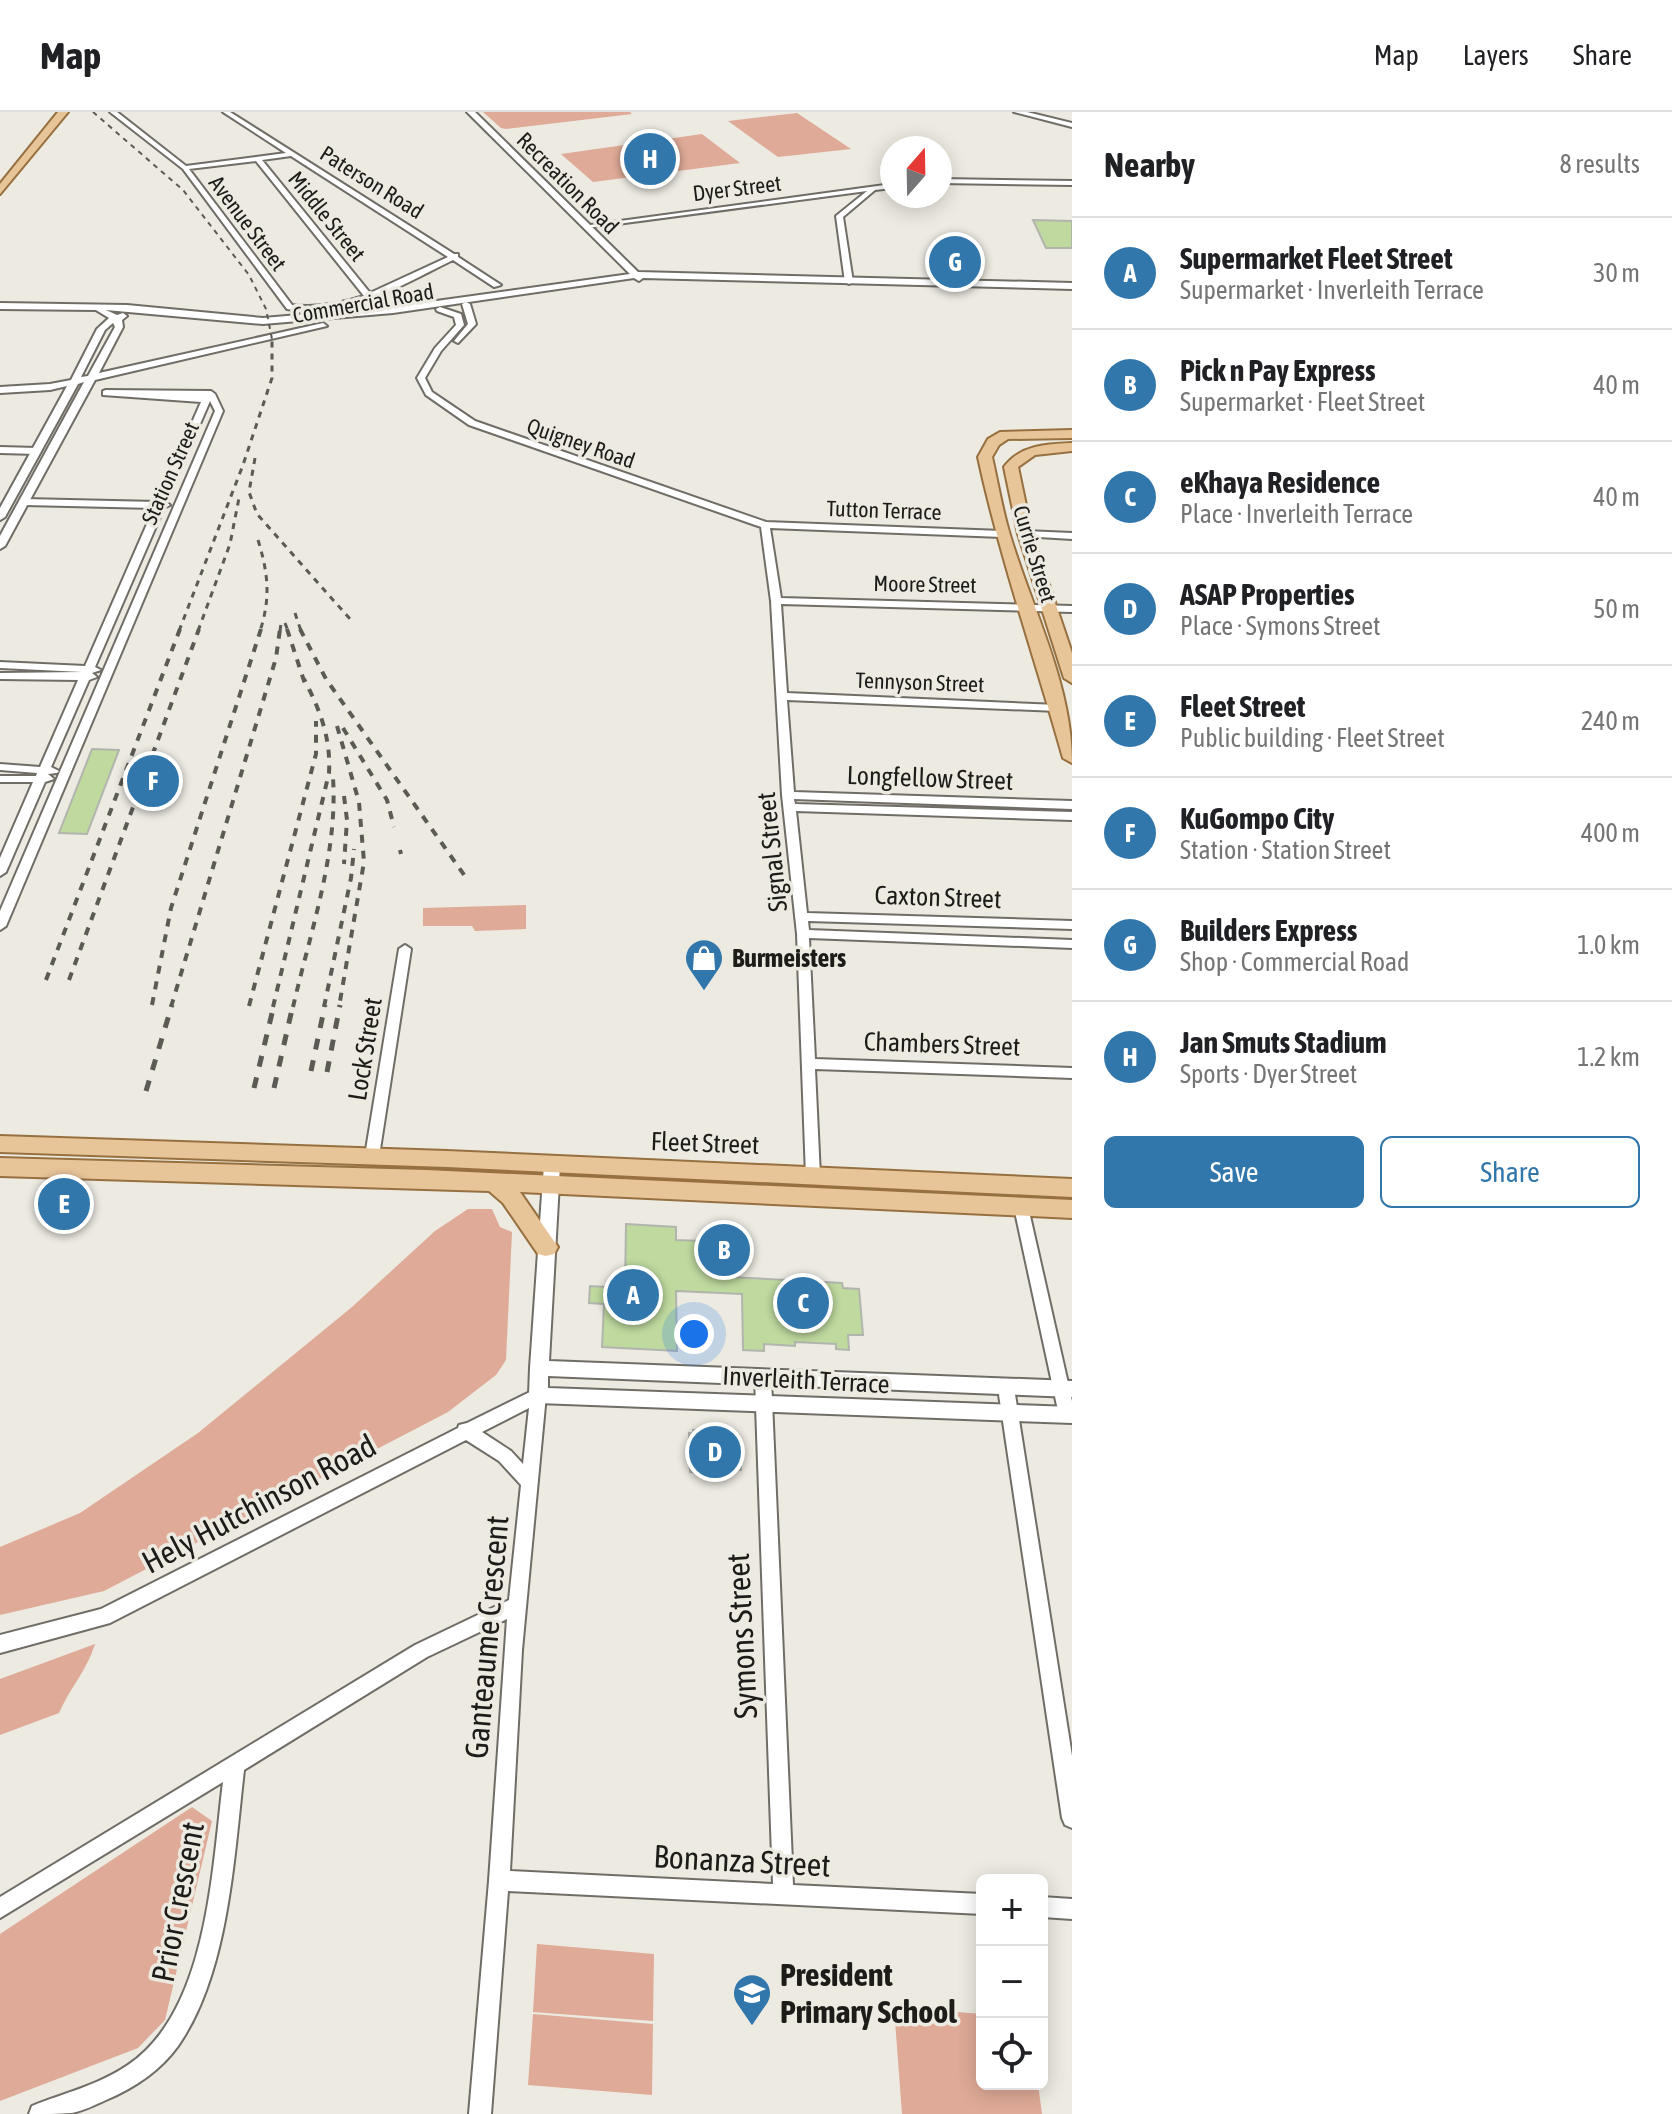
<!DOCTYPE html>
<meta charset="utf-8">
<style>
:root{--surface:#fff;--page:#f2f2f2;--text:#202124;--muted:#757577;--line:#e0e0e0;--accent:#3177ac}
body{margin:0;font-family:"Asap Condensed",sans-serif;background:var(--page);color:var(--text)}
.controls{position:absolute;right:24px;bottom:24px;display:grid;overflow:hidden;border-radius:12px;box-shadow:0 4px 20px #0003}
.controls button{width:72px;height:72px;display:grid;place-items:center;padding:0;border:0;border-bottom:2px solid var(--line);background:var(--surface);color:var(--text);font:40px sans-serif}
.compass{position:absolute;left:880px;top:24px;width:72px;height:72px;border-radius:50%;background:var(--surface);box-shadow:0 4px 20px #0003;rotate:20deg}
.you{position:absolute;left:694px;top:1222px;width:28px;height:28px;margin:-20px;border:6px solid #fff;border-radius:50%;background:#1a73e8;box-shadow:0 0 0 12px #1a73e833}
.badge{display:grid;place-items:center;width:52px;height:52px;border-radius:50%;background:var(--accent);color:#fff;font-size:26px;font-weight:700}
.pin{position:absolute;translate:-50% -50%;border:4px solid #fff;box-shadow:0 2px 8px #0006}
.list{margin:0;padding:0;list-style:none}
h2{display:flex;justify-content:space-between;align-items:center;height:104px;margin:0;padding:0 32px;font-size:34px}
h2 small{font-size:26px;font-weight:400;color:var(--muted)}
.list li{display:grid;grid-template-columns:52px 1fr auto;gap:24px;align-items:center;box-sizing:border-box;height:112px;padding:0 32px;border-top:2px solid var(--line)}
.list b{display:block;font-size:30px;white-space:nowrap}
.list p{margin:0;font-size:26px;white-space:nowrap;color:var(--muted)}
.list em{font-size:26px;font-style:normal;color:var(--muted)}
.actions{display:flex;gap:16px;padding:24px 32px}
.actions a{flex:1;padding:18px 0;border:2px solid var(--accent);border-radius:12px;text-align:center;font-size:28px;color:var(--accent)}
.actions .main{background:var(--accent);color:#fff}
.icon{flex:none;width:44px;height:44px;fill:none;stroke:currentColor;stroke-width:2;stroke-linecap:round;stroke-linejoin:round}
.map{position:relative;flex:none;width:1072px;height:2002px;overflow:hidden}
header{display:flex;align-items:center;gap:48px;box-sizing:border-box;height:112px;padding:0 40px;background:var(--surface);border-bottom:2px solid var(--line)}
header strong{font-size:38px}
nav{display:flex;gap:44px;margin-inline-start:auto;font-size:28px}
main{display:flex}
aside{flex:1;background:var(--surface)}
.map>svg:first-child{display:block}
.green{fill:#dfaa97}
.building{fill:#bfd99f;stroke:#b1b5ad;stroke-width:2}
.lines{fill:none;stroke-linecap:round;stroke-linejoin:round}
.minor-casing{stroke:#6f6d66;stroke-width:4}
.tertiary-casing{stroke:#6f6d66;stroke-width:4}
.primary-casing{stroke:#977040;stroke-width:4}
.minor{fill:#fff;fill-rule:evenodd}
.tertiary{fill:#fff;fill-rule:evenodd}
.primary{fill:#e8c499;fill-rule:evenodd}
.rail-far3{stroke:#5b5a55;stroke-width:2;stroke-dasharray:5 5;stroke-linecap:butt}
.rail-far2{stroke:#5b5a55;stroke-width:3;stroke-dasharray:6 6;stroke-linecap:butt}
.rail-far1{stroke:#5b5a55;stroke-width:4;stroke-dasharray:8 8;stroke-linecap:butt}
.rail{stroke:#5b5a55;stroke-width:5;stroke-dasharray:11 11;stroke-linecap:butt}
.labels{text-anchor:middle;stroke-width:7;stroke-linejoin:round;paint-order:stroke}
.far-street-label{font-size:22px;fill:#1d1c19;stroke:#eceae1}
.street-label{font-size:26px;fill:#1d1c19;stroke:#eceae1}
.poi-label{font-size:26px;font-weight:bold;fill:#1d1c19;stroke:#eceae1;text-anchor:start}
.near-street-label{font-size:32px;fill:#1d1c19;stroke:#eceae1}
.near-poi-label{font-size:32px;font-weight:bold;fill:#1d1c19;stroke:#eceae1;text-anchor:start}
</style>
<header>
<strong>Map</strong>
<nav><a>Map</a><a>Layers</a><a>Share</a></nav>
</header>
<main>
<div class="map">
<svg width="1072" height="2002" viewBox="0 0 1072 2002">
<rect width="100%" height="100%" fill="#eceae1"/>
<!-- green -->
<path class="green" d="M483,0H630L632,2L506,17L501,16Z
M797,1L851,37L778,45L728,9Z
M702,22L740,51L593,70L561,42Z
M526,793V817L475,819L472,814H423V796Z
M468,1097H492L500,1115L512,1120L506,1248L496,1263L448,1300L104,1479L0,1503V1435L80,1401L198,1321L352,1195L435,1119Z
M95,1532C87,1558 70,1576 59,1601L0,1623V1567Z
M192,1695L212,1709L165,1908L138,1936L0,1989V1822Z
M537,1832L654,1842L653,1909L533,1900Z
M894,1895L982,1902V1972H1038L1042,2002H902Z
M533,1902L653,1912L652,1983L528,1973Z"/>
<!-- building -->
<path class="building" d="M1033,108L1072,109V136H1046Z
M92,637L119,638L87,722L59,721Z
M626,1112L676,1115V1128L729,1130V1165L842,1171L843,1176L859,1177L863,1223H848L849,1238L836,1237V1232L795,1230V1234L764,1232V1239L743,1238L742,1182L676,1179L677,1239L602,1235L604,1192L589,1191L590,1174L625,1176Z
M693,1318H709V1322L739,1323L741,1358H709L710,1363L690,1360L689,1321L694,1322Z"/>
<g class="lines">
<defs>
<path id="minor" d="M110,0H117L186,54L286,41L223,0H230L454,142H458V145L501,173L494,175L453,148C401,173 347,208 287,197L183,57ZM291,44L448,145L370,181L262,48ZM256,49L364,184C340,192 318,196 292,193L189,57Z
M940,67L1072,69V73L940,71Z
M892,72V76L875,78L843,105L853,170L849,172L845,170L836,104L867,79L587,116L583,114Z
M466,190L470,192L476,212L458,231L454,229L468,212L462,192Z
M440,195L461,202L464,213L441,239L425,266L432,280L475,309L766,410L1002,419L1007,422L1002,425L770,416L781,486L1072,494V500L781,492L787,581L1058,593L1063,596L1058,599L787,588L794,680L1072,689V697L794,687L795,692L1072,700V708L796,699L807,801L1072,809V817L808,809L809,818L1072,828V836L809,826L815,947L1072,956V966L815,957L820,1064L818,1068H808L806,1064L797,822L782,683L771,489L761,415L469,313L426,283L417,266L435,236L456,213L454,205L437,199L436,197Z
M106,278L211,279L215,282L223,299L6,814L0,818V799L215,299L210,289L166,390L170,393L164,396L95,555L101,558L92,561L97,565L89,568L51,655L59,659L57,661L48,662L54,667L45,670L6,760L0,764V746L33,670H0V664H36L37,661L0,658V652L40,655L78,568L0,567V561L82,560L0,556V550L85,554L154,396L25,393L20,390L25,387L157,390L201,290L103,283V279Z
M0,335L37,336L41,339L37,342L0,341Z
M1025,419L1072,421V427L1022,424V420Z
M405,833L411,837L379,1044L377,1048H367L365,1044L399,837Z
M1021,1089L1026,1091L1028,1095L1072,1289V1308L1067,1310L1061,1308L1059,1303L1014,1095L1016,1091Z
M763,1259L769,1261L771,1266L793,1773L982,1782V1802L508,1779L491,2002H469L489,1769L507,1507L427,1545L244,1658C234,1744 229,1861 178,1934C160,1959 134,1976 106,1988C95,1993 83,1999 72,2001C59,2002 42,2002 29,2002L32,1994C64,1981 99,1973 128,1953C208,1899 212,1758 223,1670L0,1806V1785L415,1533L509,1488L521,1373L499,1349L466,1328L110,1511L0,1541V1523L101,1497L458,1316L459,1313L467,1311L538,1276L544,1278L546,1283L522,1538L510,1759L773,1772L755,1266L757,1261ZM529,1296L523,1352L511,1339L482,1320Z
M1006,1269L1012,1271L1014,1276L1072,1644V1716L1065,1713L1062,1706L998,1276L1000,1271Z
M1042,1785L1072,1787V1807L1042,1805Z"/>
<path id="tertiary" d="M467,0H475L638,160L1072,171V177L643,166L639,169L634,166L393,201L263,212L106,198L117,203L123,201L127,204L122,208L123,215L99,261L323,211L327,214L95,268L5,434L0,437V424L84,270L78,272L5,405L0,408V396L67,274L50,278L0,281V275L50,272L71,268L97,217L109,206L96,198L0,197V191L127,193L263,206L393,195L630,162ZM113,211L115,215L88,264L81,265L105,218Z
M1014,0H1027L1072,11V15Z
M552,1047L558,1049L560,1053L549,1249L1072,1269V1285L548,1264V1276L1072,1295V1311L538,1291L531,1289L529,1283L530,1256L544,1053L546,1049Z"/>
<path id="primary" d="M58,0H68L0,82V72Z
M1072,318V326L1008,327L999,333L992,345C998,371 1002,397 1010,423C1032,497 1072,572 1072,651L1063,646C1035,546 1000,447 978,345L988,327L1000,320Z
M1072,331V339L1035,343L1018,355L1032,422L1072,541V571L1064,566L1018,422L1004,355C1020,333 1046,332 1072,331Z
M0,1024L447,1039L1072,1067V1085L447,1055L0,1040Z
M0,1046L426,1058L1072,1088V1106L520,1080L558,1135L554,1142L546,1144L538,1142L503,1091L489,1079L0,1064Z"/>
</defs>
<!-- minor casing -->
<use href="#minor" class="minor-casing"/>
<!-- tertiary casing -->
<use href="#tertiary" class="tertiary-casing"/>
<!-- primary casing -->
<use href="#primary" class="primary-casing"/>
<!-- minor -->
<use href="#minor" class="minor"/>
<!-- tertiary -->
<use href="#tertiary" class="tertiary"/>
<!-- primary -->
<use href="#primary" class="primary"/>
<!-- rail-far3 -->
<path class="rail-far3" d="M93,0L183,78L249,163L266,197L272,227"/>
<!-- rail-far2 -->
<path class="rail-far2" d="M255,346L249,380L257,402L350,507
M258,428C268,460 271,486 260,519
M295,501L301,519
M285,511L288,519
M179,519L243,353L272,266V225
M198,519L230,432L239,386
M280,519L281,512"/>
<!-- rail-far1 -->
<path class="rail-far1" d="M287,517L307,578
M300,517L326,567L467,767
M337,614L359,690L364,750L339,895
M343,616L387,688L394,715
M344,684L347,708L344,752
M400,738L401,742
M46,868L180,517
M69,868L199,517
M152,893L171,796L261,517
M249,894L316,642V609
M171,895L276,546L280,517
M273,895L329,661C331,626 320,598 304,567
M293,895C310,821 338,742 333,666
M324,895L351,766L354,737"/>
<!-- rail -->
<path class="rail" d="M311,959L325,893
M327,960L340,893
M254,976L274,893
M274,976L293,893
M146,979L172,893"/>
</g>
<!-- icons -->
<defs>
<symbol id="shop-pin" viewBox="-11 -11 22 30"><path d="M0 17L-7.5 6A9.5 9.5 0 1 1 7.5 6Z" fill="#3177ac" stroke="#eceae1"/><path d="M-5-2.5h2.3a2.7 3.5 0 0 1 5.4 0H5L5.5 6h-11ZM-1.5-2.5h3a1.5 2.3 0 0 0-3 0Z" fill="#fff"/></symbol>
<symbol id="school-pin" viewBox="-11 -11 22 30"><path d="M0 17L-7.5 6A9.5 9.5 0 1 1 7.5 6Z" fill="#3177ac" stroke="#eceae1"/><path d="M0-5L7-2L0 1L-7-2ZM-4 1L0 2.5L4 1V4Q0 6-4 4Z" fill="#fff"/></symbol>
</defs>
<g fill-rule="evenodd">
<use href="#shop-pin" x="682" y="824" width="44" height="60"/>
<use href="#school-pin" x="730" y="1859" width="44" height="60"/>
</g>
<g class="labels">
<!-- far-street labels -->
<g class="far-street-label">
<text transform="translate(372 70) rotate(32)" y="8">Paterson Road</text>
<text transform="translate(568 71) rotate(45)" y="8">Recreation Road</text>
<text transform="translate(737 76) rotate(-7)" y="8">Dyer Street</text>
<text transform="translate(327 104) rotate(51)" y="8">Middle Street</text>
<text transform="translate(248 111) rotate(53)" y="8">Avenue Street</text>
<text transform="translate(363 191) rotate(-10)" y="8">Commercial Road</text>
<text transform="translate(581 331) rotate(19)" y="8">Quigney Road</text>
<text transform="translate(170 361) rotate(-66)" y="8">Station Street</text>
<text transform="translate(884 398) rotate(2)" y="8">Tutton Terrace</text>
<text transform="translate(1035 442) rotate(73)" y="8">Currie Street</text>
<text transform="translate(925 472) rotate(1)" y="8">Moore Street</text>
<text transform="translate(920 570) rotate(2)" y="8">Tennyson Street</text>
</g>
<!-- street labels -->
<g class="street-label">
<text transform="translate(930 666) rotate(2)" y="9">Longfellow Street</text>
<text transform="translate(772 740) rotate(-96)" y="9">Signal Street</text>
<text transform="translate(938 785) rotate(2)" y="9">Caxton Street</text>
<text transform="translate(942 932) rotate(2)" y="9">Chambers Street</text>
<text transform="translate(365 937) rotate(-81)" y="9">Lock Street</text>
<text transform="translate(705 1031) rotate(2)" y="9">Fleet Street</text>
<text transform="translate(806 1268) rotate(3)" y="9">Inverleith Terrace</text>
</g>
<!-- poi labels -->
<g class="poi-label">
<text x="732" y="855">Burmeisters</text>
</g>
<!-- near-street labels -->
<g class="near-street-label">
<text transform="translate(259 1392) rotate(-28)" y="11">Hely Hutchinson Road</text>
<text transform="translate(742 1524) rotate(-93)" y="11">Symons Street</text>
<text transform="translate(487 1525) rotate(-85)" y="11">Ganteaume Crescent</text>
<text transform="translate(742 1749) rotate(3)" y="11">Bonanza Street</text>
<text transform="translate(178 1790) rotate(-79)" y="11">Prior Crescent</text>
</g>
<!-- near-poi labels -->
<g class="near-poi-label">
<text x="780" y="1874">President<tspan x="780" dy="37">Primary School</tspan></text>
</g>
</g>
</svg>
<div class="controls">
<button>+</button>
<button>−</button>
<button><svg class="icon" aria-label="locate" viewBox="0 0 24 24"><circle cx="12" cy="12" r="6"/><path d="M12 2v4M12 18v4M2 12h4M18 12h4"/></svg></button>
</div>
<svg class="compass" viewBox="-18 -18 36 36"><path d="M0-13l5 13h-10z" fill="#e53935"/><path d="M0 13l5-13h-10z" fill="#757577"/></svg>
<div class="you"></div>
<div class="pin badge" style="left:633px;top:1183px">A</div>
<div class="pin badge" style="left:724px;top:1138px">B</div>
<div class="pin badge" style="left:803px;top:1191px">C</div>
<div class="pin badge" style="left:715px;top:1340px">D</div>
<div class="pin badge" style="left:64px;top:1092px">E</div>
<div class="pin badge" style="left:153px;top:669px">F</div>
<div class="pin badge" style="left:955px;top:150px">G</div>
<div class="pin badge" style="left:650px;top:47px">H</div>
</div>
<aside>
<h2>Nearby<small>8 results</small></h2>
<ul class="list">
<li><span class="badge">A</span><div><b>Supermarket Fleet Street</b><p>Supermarket · Inverleith Terrace</p></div><em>30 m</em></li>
<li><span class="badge">B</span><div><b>Pick n Pay Express</b><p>Supermarket · Fleet Street</p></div><em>40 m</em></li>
<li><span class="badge">C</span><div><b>eKhaya Residence</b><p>Place · Inverleith Terrace</p></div><em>40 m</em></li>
<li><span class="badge">D</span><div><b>ASAP Properties</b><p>Place · Symons Street</p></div><em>50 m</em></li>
<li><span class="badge">E</span><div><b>Fleet Street</b><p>Public building · Fleet Street</p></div><em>240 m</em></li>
<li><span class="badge">F</span><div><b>KuGompo City</b><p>Station · Station Street</p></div><em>400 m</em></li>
<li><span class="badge">G</span><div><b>Builders Express</b><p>Shop · Commercial Road</p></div><em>1.0 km</em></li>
<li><span class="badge">H</span><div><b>Jan Smuts Stadium</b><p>Sports · Dyer Street</p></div><em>1.2 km</em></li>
</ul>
<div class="actions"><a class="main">Save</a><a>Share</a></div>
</aside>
</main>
